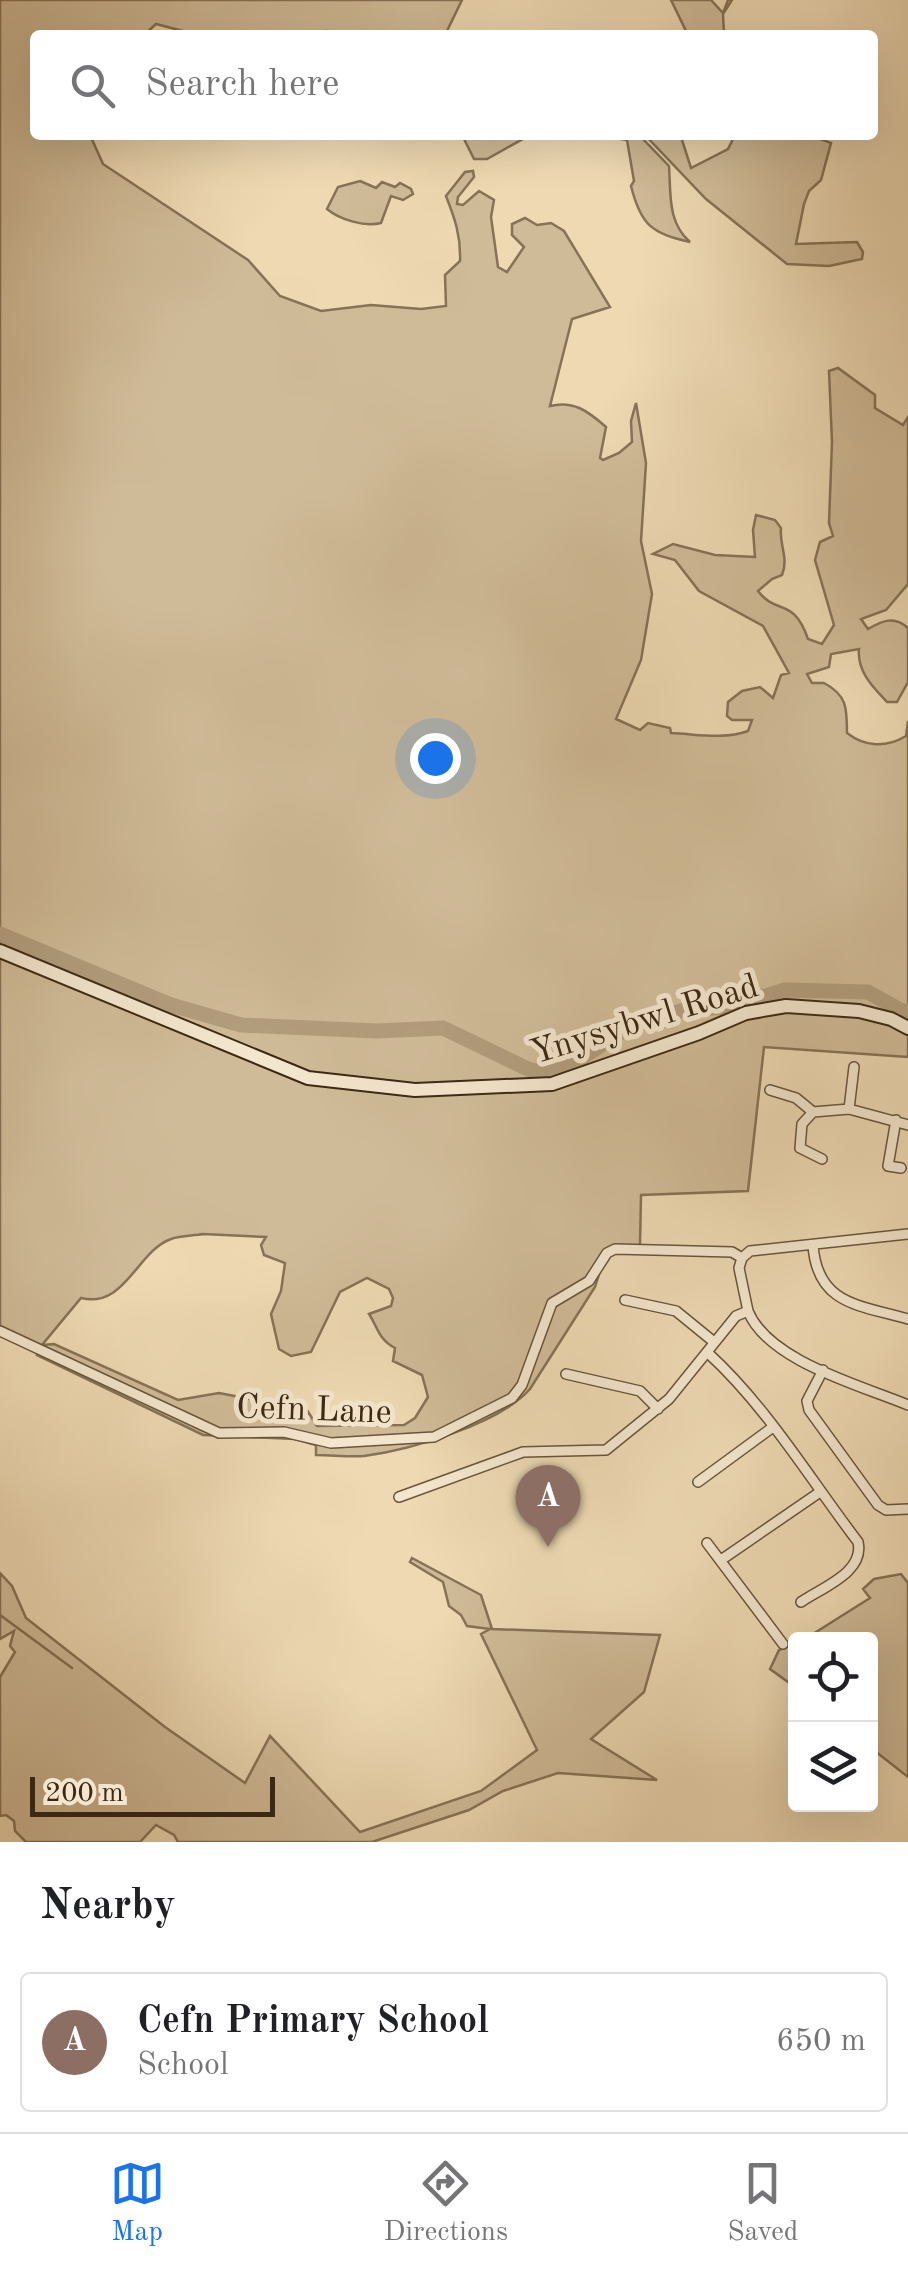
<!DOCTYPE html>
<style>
:root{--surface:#fff;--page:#f2f2f2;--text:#202124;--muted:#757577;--line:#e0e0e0;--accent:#1a73e8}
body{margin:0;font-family:"Old Standard TT",serif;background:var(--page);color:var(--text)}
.controls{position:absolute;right:30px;bottom:30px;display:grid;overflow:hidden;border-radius:10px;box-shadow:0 10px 40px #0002}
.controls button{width:90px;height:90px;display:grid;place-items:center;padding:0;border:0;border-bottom:2px solid var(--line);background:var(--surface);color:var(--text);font:50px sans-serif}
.scale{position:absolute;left:30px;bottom:25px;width:245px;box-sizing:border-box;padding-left:10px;border:5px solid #3d2913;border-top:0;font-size:28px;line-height:35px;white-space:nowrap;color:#3d2913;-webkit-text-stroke:8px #f4e6ce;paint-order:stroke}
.you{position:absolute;left:435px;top:758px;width:35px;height:35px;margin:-25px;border:8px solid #fff;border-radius:50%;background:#1a73e8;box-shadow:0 0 0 15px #1a73e833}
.badge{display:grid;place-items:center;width:65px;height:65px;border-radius:50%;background:var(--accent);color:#fff;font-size:32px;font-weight:700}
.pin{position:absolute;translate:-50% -82px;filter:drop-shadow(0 2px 5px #0008)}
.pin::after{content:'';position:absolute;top:52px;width:35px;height:30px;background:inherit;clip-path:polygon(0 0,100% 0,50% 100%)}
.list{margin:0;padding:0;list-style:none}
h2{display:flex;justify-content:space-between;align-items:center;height:130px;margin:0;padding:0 40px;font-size:42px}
h2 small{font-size:32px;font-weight:400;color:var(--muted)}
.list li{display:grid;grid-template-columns:65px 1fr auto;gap:30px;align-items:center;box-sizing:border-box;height:140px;margin:0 20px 20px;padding:0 20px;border:2px solid var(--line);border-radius:10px}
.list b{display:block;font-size:38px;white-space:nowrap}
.list p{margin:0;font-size:32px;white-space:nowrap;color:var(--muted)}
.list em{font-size:32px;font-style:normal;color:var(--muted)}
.icon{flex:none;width:55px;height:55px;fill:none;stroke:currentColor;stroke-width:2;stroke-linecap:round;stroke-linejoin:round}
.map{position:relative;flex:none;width:908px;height:1842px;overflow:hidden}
.search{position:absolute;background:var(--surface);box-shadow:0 10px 40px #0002;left:30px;right:30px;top:30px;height:110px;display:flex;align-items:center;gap:25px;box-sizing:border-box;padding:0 35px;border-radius:10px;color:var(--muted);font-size:38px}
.sheet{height:290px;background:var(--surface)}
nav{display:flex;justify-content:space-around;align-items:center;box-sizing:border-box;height:140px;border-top:2px solid var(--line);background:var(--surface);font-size:28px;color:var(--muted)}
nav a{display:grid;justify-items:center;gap:5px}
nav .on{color:var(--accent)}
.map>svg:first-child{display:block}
.green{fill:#d0bb98;stroke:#867256;stroke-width:2.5;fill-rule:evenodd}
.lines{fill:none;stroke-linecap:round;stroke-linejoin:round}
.stream{stroke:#836f53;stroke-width:2.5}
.river{stroke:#b29d7d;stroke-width:15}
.street-casing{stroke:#69553b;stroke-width:12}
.secondary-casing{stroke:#3d2913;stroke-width:16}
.street{stroke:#f4e6ce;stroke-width:9}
.secondary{stroke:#f4e6ce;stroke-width:12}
.labels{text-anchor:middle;stroke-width:10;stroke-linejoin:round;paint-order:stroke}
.street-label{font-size:35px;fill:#3d2913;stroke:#f4e6ce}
</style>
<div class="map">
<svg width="908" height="1842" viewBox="0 0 908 1842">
<rect width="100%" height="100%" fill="#eed9b3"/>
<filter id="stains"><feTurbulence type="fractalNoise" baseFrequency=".002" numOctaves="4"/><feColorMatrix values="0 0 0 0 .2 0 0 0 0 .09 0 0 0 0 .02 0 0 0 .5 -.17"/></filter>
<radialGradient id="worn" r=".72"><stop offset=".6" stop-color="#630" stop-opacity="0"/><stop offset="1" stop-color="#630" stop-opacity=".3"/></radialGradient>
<!-- green -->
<path class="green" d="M0,0H462L445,35H341L328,31L198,35L156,24L144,35H35V135H90L103,164L248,260L280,296L321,311L371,305L421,309L446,306L445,275L460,261C461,236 455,219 446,196L465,172L473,171L474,177L458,197L457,204L463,205L479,191L494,200L491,217L498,267L507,272L524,247L512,235V224L525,218L537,225L551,223L564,231L610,307L572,319L550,406C573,400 588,411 606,427L600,458L603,460L619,453L632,442L631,421L636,403L646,463L641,541L652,594L641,660L616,719L640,730L648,723L670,728L671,733C697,734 723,740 748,731L752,720H732L727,716L728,702L742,691L760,687L773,698L781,675L789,673L763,626L699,591L675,560L653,554L673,544L715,555L755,557L753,530L756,515L775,520L781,528C779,546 789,557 782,575L772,579L758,591C777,616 793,596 808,639L822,644L834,625L815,560L820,542L833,536L829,523L832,442L829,371L838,368L875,395V408L903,425L908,417V584L886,610L861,619L868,629C882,621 894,615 908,628V682L897,702H887C873,687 857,672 859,649L831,654L829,667L807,674L812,683H824C847,695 847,708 847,733C865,747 886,748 906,736L908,721V1057L764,1047L748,1191L641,1195L640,1245L605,1255L595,1287L530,1389C499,1424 410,1450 364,1456C349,1457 332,1455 316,1455V1445L295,1439L203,1435L37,1355L40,1346L0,1326ZM203,1234L266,1237L261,1245L264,1255L285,1263L281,1291L271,1314L279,1349L291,1356L311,1352L340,1292L367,1278L389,1289L393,1298L391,1306L369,1314C378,1328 379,1340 395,1348L393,1361L422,1375L428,1397L415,1418L404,1425L317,1426L307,1410L219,1393L178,1400L54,1344L42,1345L81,1298C125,1309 137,1251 171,1239C181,1235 193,1236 203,1234Z
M671,0H711L723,13L728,0H732L723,14L724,35H688Z
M462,135H530L487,159H474Z
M597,135H639L669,166C671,193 667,222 690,242C652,233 641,226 631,186L634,181L627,140Z
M645,135H684L682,140L691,168L728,149L735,135H810L831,143L821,180L809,191L804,204L796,244L857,242L863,252L862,259L829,266L787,264L706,199Z
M360,181L376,188L382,182L395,187L400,183L411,189L413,194L403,200L391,196L381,223C365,227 340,220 327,209L338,187Z
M412,1558L481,1595L492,1629L660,1635L644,1692L591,1739L657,1780L558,1773L503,1791L469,1810L372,1842H178L174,1835L156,1825L140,1842H26L15,1831L14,1821L6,1815L0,1816V1677L15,1652L10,1646L14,1631L0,1639V1573L12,1586L26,1618L165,1727L245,1783L270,1736L360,1832L481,1791L537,1750L481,1634L490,1629L467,1626L461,1615L449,1606L443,1582L410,1562Z
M901,1574L908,1583V1777L871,1748L870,1640L805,1639L870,1598L863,1589L874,1579Z
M795,1643V1687L770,1669L779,1650Z"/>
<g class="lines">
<!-- stream -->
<path class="stream" d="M0,1615L72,1668"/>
<!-- river -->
<path class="river" d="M0,934L171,1005L241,1025L377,1031L443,1028L528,1069L545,1074L566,1068L626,1029L683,1010L729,1007L785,990L868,992L902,1011H908"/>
<defs>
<path id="street" d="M770,1090L796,1098L813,1112L849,1109L908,1125
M849,1109L854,1067
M813,1112L802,1124L800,1148L822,1159
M896,1120L888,1166L901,1168
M813,1245C817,1305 860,1305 908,1319
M742,1258L750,1251L908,1234
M625,1300L676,1311L714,1342
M748,1311C768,1361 860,1385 908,1405
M0,1331L219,1433L284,1432L331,1443L434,1437L512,1398L522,1385L552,1303L589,1281L607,1253L615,1249L732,1252L742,1258
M708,1353C767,1407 810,1479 858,1542C865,1572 823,1587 801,1602
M823,1370L807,1401L809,1410L878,1505L886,1510L908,1509
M566,1374L640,1391L658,1409
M698,1482L773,1427
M399,1497L523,1452L606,1450L669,1399L736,1316L748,1311L739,1268L742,1258
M707,1543L783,1644
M721,1560L820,1492"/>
<path id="secondary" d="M0,951L308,1078L415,1090L552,1084L699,1033L746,1013L786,1006L859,1011L891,1019L908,1028"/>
</defs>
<!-- street casing -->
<use href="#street" class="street-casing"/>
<!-- secondary casing -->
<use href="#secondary" class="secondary-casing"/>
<!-- street -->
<use href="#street" class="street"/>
<!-- secondary -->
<use href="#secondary" class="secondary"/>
</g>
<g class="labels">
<!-- street labels -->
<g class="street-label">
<text transform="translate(644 1018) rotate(-17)" y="12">Ynysybwl Road</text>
<text transform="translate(314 1408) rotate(2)" y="12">Cefn Lane</text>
</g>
</g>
<rect width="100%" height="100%" filter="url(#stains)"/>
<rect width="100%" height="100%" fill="url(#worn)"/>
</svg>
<div class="controls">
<button><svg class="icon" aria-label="locate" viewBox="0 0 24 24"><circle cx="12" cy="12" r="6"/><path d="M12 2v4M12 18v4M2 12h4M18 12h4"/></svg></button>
<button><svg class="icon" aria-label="layers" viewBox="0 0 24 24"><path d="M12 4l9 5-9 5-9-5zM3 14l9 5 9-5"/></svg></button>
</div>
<div class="scale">200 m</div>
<div class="you"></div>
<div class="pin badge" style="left:548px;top:1547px;background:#8d6e63">A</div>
<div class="search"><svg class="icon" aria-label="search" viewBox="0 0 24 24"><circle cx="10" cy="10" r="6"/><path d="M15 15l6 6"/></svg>Search here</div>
</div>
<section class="sheet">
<h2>Nearby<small></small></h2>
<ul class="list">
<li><span class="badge" style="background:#8d6e63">A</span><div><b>Cefn Primary School</b><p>School</p></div><em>650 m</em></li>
</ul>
</section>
<nav>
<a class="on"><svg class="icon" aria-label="map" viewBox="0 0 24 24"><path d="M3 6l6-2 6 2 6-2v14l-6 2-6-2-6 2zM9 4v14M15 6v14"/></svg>Map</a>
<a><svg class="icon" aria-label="directions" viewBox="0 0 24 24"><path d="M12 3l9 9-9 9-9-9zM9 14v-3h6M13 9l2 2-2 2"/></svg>Directions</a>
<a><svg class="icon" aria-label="saved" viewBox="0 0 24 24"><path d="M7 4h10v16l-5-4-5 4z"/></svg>Saved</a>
</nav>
